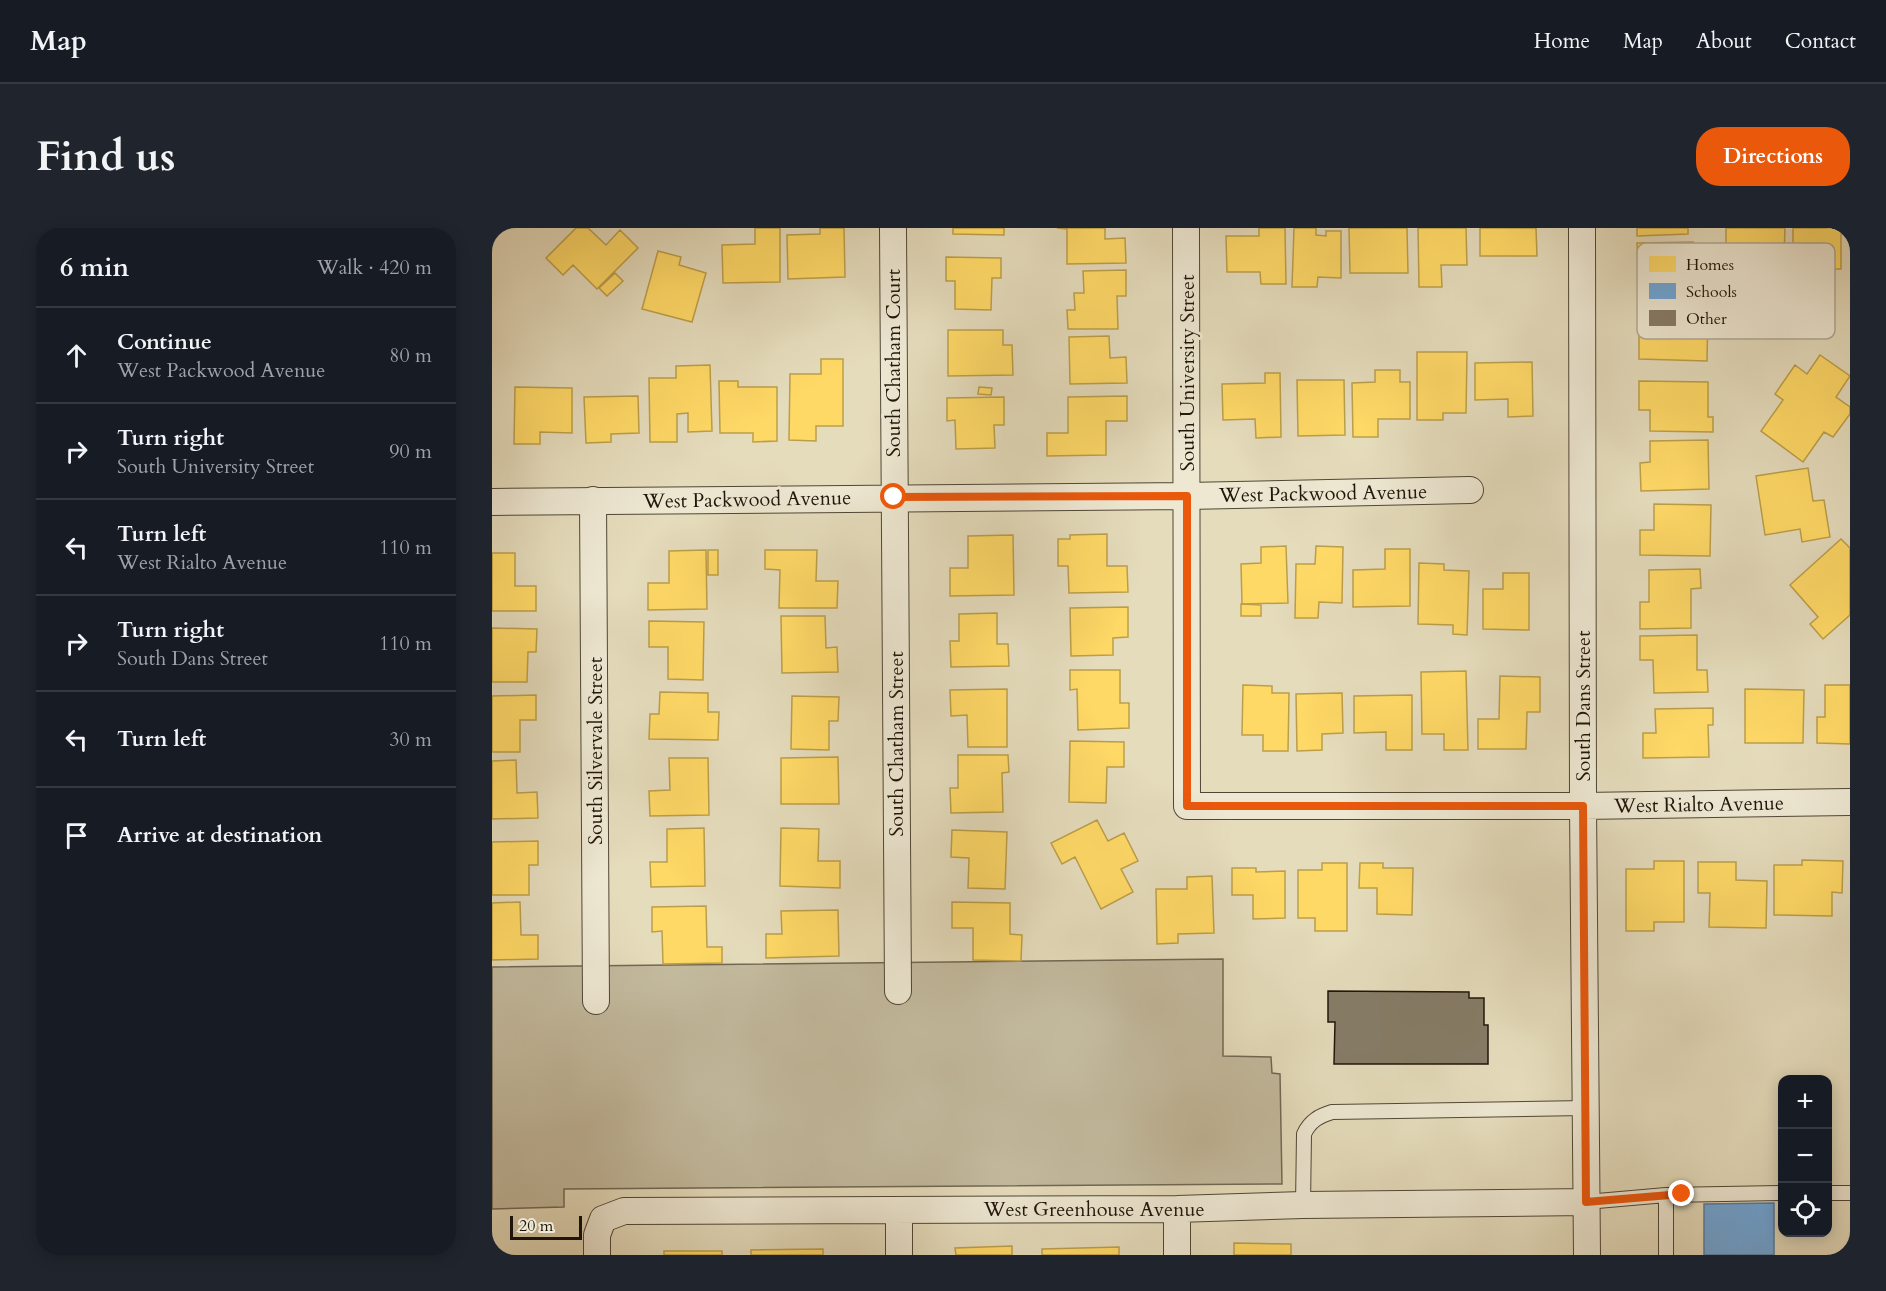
<!DOCTYPE html>
<meta charset="utf-8">
<style>
:root{--surface:#171b24;--page:#20242c;--text:#f1f3f6;--muted:#9ea1a6;--line:#363941;--accent:#ea580c}
body{margin:0;font-family:Cardo,serif;background:var(--page);color:var(--text)}
.controls{position:absolute;right:18px;bottom:18px;display:grid;overflow:hidden;border-radius:12px;box-shadow:0 3px 15px #0003}
.controls button{width:54px;height:54px;display:grid;place-items:center;padding:0;border:0;border-bottom:2px solid var(--line);background:var(--surface);color:var(--text);font:30px sans-serif}
.scale{position:absolute;left:18px;bottom:15px;width:72px;box-sizing:border-box;padding-left:6px;border:3px solid #1f150a;border-top:0;font-size:16px;line-height:21px;white-space:nowrap;color:#1f150a;-webkit-text-stroke:4px #eee8d3;paint-order:stroke}
.stop{position:absolute;width:18px;height:18px;margin:-14px;border:4px solid #ea580c;border-radius:50%;background:#fff}
.stop.end{background:#ea580c;border-color:#fff;box-shadow:0 2px 6px #0008}
.list{margin:0;padding:0;list-style:none}
h2{display:flex;justify-content:space-between;align-items:center;height:78px;margin:0;padding:0 24px;font-size:26px}
h2 small{font-size:20px;font-weight:400;color:var(--muted)}
.list li{display:grid;grid-template-columns:39px 1fr auto;gap:18px;align-items:center;box-sizing:border-box;height:96px;padding:0 24px;border-top:2px solid var(--line)}
.list b{display:block;font-size:22px;white-space:nowrap}
.list p{margin:0;font-size:20px;white-space:nowrap;color:var(--muted)}
.list em{font-size:20px;font-style:normal;color:var(--muted)}
.icon{flex:none;width:33px;height:33px;fill:none;stroke:currentColor;stroke-width:2;stroke-linecap:round;stroke-linejoin:round}
.map{position:relative;flex:none;width:1358px;height:1027px;overflow:hidden;border-radius:24px}
header{display:flex;align-items:center;gap:36px;box-sizing:border-box;height:84px;padding:0 30px;background:var(--surface);border-bottom:2px solid var(--line)}
header strong{font-size:28px}
nav{display:flex;gap:33px;margin-inline-start:auto;font-size:21px}
.intro{display:flex;align-items:center;justify-content:space-between;box-sizing:border-box;height:144px;padding:0 36px}
h1{margin:0;font-size:42px}
.button{padding:15px 27px;border-radius:24px;background:var(--accent);color:#fff;font-size:21px;font-weight:700}
main{display:flex;gap:36px;padding:0 36px}
aside{flex:1;background:var(--surface);border-radius:24px;box-shadow:0 3px 15px #0003}
.map>svg:first-child{display:block}
.green{fill:#c3ba9e;stroke:#716854;stroke-width:1.5}
.homes{fill:#ffd966;stroke:#bc9e4a;stroke-width:1.5}
.schools{fill:#6fa8dc;stroke:#577c9d;stroke-width:1.5}
.building{fill:#867c67;stroke:#1f150a;stroke-width:1.5}
.lines{fill:none;stroke-linecap:round;stroke-linejoin:round}
.service-casing{stroke:#504736;stroke-width:16}
.minor-casing{stroke:#504736;stroke-width:28}
.service{stroke:#eee8d3;stroke-width:14}
.minor{stroke:#eee8d3;stroke-width:26}
.route{stroke:#ea580c;stroke-width:8}
.labels{text-anchor:middle;stroke-width:6;stroke-linejoin:round;paint-order:stroke}
.street-label{font-size:20px;fill:#1f150a;stroke:#eee8d3}
.key{fill:#eee8d3;stroke:#b0a997;stroke-width:1.5}
.key-label{font-size:16px;fill:#1f150a}
</style>
<header>
<strong>Map</strong>
<nav><a>Home</a><a>Map</a><a>About</a><a>Contact</a></nav>
</header>
<div class="intro"><h1>Find us</h1><a class="button">Directions</a></div>
<main>
<aside>
<h2>6 min<small>Walk · 420 m</small></h2>
<ul class="list">
<li><svg class="icon" aria-label="ahead" viewBox="0 0 24 24"><path d="M12 20V5M6 11l6-6 6 6"/></svg><div><b>Continue</b><p>West Packwood Avenue</p></div><em>80 m</em></li>
<li><svg class="icon" aria-label="right" viewBox="0 0 24 24"><path d="M7 20v-9h11M14 6l5 5-5 5"/></svg><div><b>Turn right</b><p>South University Street</p></div><em>90 m</em></li>
<li><svg class="icon" aria-label="left" viewBox="0 0 24 24"><path d="M17 20v-9H6M10 6l-5 5 5 5"/></svg><div><b>Turn left</b><p>West Rialto Avenue</p></div><em>110 m</em></li>
<li><svg class="icon" aria-label="right" viewBox="0 0 24 24"><path d="M7 20v-9h11M14 6l5 5-5 5"/></svg><div><b>Turn right</b><p>South Dans Street</p></div><em>110 m</em></li>
<li><svg class="icon" aria-label="left" viewBox="0 0 24 24"><path d="M17 20v-9H6M10 6l-5 5 5 5"/></svg><div><b>Turn left</b></div><em>30 m</em></li>
<li><svg class="icon" aria-label="arrive" viewBox="0 0 24 24"><path d="M6 21V4h12l-3 4 3 4H6"/></svg><div><b>Arrive at destination</b></div></li>
</ul>
</aside>
<div class="map">
<svg width="1358" height="1027" viewBox="0 0 1358 1027">
<rect width="100%" height="100%" fill="#e5dcbc"/>
<filter id="stains"><feTurbulence type="fractalNoise" baseFrequency=".00333" numOctaves="4"/><feColorMatrix values="0 0 0 0 .2 0 0 0 0 .09 0 0 0 0 .02 0 0 0 .5 -.17"/></filter>
<radialGradient id="worn" r=".72"><stop offset=".6" stop-color="#630" stop-opacity="0"/><stop offset="1" stop-color="#630" stop-opacity=".3"/></radialGradient>
<!-- green -->
<path class="green" d="M731,731V828L779,829L780,845L788,846L790,956L72,961V979L0,981V739Z"/>
<!-- homes -->
<path class="homes" d="M84,0H96L114,17L128,2L146,20L105,61L81,37L71,47L54,30Z
M263,0H288V54L231,55L230,17L263,16Z
M328,0H352L353,49L296,51L295,7L328,6Z
M461,0H512V7L461,6Z
M565,0H613V11L633,10L634,35L575,36V1Z
M767,0H793L794,56H769L768,44H735L734,8H767Z
M802,0H824V7L834,8V3H849V50L826,49L825,59H800Z
M857,0H915L916,45H858Z
M926,0H974L975,37H949L950,59H927Z
M988,0H1044L1045,28H988Z
M1145,0H1196V6L1145,8Z
M1234,0H1293L1292,30H1234Z
M1301,0H1349V41H1301Z
M1201,14L1202,57H1212L1213,71L1157,73L1156,41H1146L1145,15Z
M166,23L189,29L187,37L214,45L200,94L150,81Z
M454,29L509,30V50H500L499,82L463,81V53H454Z
M634,42V68H625L626,101H576L575,82H583L582,65H592L591,43Z
M123,45L131,53L115,68L107,60Z
M1161,81L1216,83L1215,133L1147,131V105L1160,106Z
M456,102H511V117H520L521,147L456,148Z
M617,108L618,130L634,129L635,155L578,156L577,109Z
M925,124H975L974,185H951V192H925Z
M1328,127L1358,148L1344,169L1358,179V186L1341,209L1332,204L1311,234L1269,203L1291,172L1283,166L1303,137L1315,146Z
M329,131H351V198H324V213L297,212L298,146H329Z
M1040,134L1041,188L1016,189V171L983,172V135Z
M218,137L220,203L196,204V185L185,186V214H158L157,150H184V138Z
M883,142H908V154H918V191H886V209H861L860,155L883,154Z
M773,145H788L789,209L764,210L763,191L731,192L730,156L773,155Z
M805,152H852L853,207L806,208Z
M227,153H246V159H285V213L261,214V205H228Z
M1147,153L1216,154V189H1221V204L1158,203V182H1147Z
M23,159L80,160V205L48,204V216H22Z
M487,159L500,160L499,167L486,166Z
M146,168L147,205L119,206V214L94,215L92,169Z
M635,168V193H614V227L555,228V205H576V169Z
M512,169V197H502L503,220L464,221L463,192L455,193V170Z
M1216,212L1217,261L1149,263L1148,235L1158,234V213Z
M1316,240L1321,273L1332,272L1338,309L1310,314L1308,301L1273,307L1264,248Z
M1162,276L1219,277L1218,328L1148,327V302H1162Z
M615,306V338H635L636,364L577,365L576,338H566V311H578V307Z
M521,307L522,367L458,368V340H476V308Z
M1349,311L1358,320V387L1331,411L1318,396L1326,389L1298,357Z
M794,318L796,375L750,376L749,336L769,335V319Z
M824,318L851,319L850,375L827,374L826,390H803L804,336H823Z
M893,321H918V378L861,379V342L893,341Z
M214,322L215,381L156,382V355H177V323Z
M216,322H226V347H216Z
M273,322H325L324,353H346L345,380H287L288,342L273,341Z
M0,325H23V358H44V383H0Z
M927,335L952,336V342L977,343L975,407L961,406V397L926,396Z
M1208,341L1209,360L1199,361V400L1148,401V374H1157V342Z
M1011,345H1037V402L991,401V361H1011Z
M749,376L769,377V388H749Z
M636,379V409L621,410V427L579,428L578,380Z
M505,385V416H516L517,438L459,439L458,413H467V386Z
M289,388H333L334,420L345,419L346,444L290,445Z
M157,393L212,394L211,452L176,451V419H157Z
M0,400L45,401L44,424H36L35,454H0Z
M1205,407V442H1215L1216,464L1162,465L1161,432H1148V408Z
M578,442H628V475H637V500L586,502L585,461L578,462Z
M974,443L976,522H952V506H930L929,444Z
M1008,448L1048,449V484H1035L1034,521H986V491H1007Z
M751,457L780,458V465H797L796,523H771V507H750Z
M1333,457H1358V516L1325,515V489H1333Z
M515,461V519H476L475,487L459,488L458,462Z
M1253,461L1312,462L1311,515H1253Z
M168,464L216,465V484H227L226,512L157,511L158,486H167Z
M850,465L851,505L830,506V522L805,523L804,466Z
M44,467V492H28V524H0V468Z
M920,467V522H894V504L862,505V468Z
M300,468L347,469L346,493H337V522L299,521Z
M1221,480V497H1216L1217,529L1151,530V505H1164L1163,481Z
M578,513L632,514V539H615L614,575L577,574Z
M466,527H516L517,544L510,545L511,584L459,585L458,560H466Z
M346,529L347,576H289V530Z
M177,530H216L217,587L158,588L157,563L178,562Z
M24,532L25,565L45,564L46,590L0,591V533Z
M605,592L616,613L632,605L646,633L629,641L641,664L609,681L583,629L570,636L559,615Z
M212,600L213,658L159,659L158,634H175V601Z
M289,600L327,601L326,633H348V660L288,658Z
M460,602L515,604L513,661L476,660L477,630L459,629Z
M46,613V637H37V667H0V614Z
M1310,632L1351,633L1350,665L1340,664V688L1282,687V637H1310Z
M1162,633H1192V694H1162V703H1134V641H1162Z
M1206,634H1244V652L1275,653L1274,700L1217,699L1218,665H1206Z
M830,635H855V703H823V690H806V642H830Z
M868,635H891V640H921L920,687L885,686V660H867Z
M740,640H764V644L793,643V690L761,691V667H740Z
M720,648L722,705L686,706V715L665,716L664,661H695V649Z
M28,674L29,707H46V731L0,732V675Z
M460,674L518,675V706L530,707L529,733L481,732V700H460Z
M214,678L215,719H230V735L171,736L170,703L160,704V679Z
M346,682L347,728L274,730V706H290L289,683Z
M742,1015L799,1016V1027H742Z
M520,1018V1027H464L463,1020Z
M627,1019V1027H550V1021Z
M331,1021V1027H259V1022Z
M172,1023H230V1027H172Z"/>
<!-- schools -->
<path class="schools" d="M1282,975V1027H1212V976Z"/>
<!-- building -->
<path class="building" d="M836,763L977,764V770H992V797H996V836H842L843,794H836Z"/>
<g class="lines">
<defs>
<path id="service" d="M1336,965H1358
M1174,967L1290,965
M1094,974L1174,967V1027
M811,977L812,906C818,893 827,888 840,884L1093,880"/>
<path id="minor" d="M401,0L406,763
M694,0L695,578H1091L1358,574
M1090,0L1091,578L1095,1027
M101,272L104,773
M0,274L695,268L978,262
M407,982V1027
M105,1027V1007L111,991L132,983L685,981L811,977L1094,974
M685,1027V981"/>
</defs>
<!-- service casing -->
<use href="#service" class="service-casing"/>
<!-- minor casing -->
<use href="#minor" class="minor-casing"/>
<!-- service -->
<use href="#service" class="service"/>
<!-- minor -->
<use href="#minor" class="minor"/>
</g>
<g class="lines">
<!-- route -->
<path class="route" d="M402,269L695,268V578H1091L1094,974L1190,966"/>
</g>
<g class="labels">
<!-- street labels -->
<g class="street-label">
<text transform="translate(401 135) rotate(-90)" y="7">South Chatham Court</text>
<text transform="translate(695 145) rotate(-90)" y="7">South University Street</text>
<text transform="translate(831 265) rotate(-1)" y="7">West Packwood Avenue</text>
<text transform="translate(255 271) rotate(-1)" y="7">West Packwood Avenue</text>
<text transform="translate(1091 478) rotate(-90)" y="7">South Dans Street</text>
<text transform="translate(404 516) rotate(-90)" y="7">South Chatham Street</text>
<text transform="translate(103 523) rotate(-90)" y="7">South Silvervale Street</text>
<text transform="translate(1207 576) rotate(-1)" y="7">West Rialto Avenue</text>
<text x="602" y="988">West Greenhouse Avenue</text>
</g>
</g>
<!-- legend -->
<rect x="1145" y="15" width="198" height="96" rx="9" class="key"/>
<rect x="1157" y="28" width="27" height="16" fill="#ffd966"/>
<rect x="1157" y="55" width="27" height="16" fill="#6fa8dc"/>
<rect x="1157" y="82" width="27" height="16" fill="#867c67"/>
<g class="key-label">
<text x="1194" y="42">Homes</text>
<text x="1194" y="69">Schools</text>
<text x="1194" y="96">Other</text>
</g>
<rect width="100%" height="100%" filter="url(#stains)"/>
<rect width="100%" height="100%" fill="url(#worn)"/>
</svg>
<div class="controls">
<button>+</button>
<button>−</button>
<button><svg class="icon" aria-label="locate" viewBox="0 0 24 24"><circle cx="12" cy="12" r="6"/><path d="M12 2v4M12 18v4M2 12h4M18 12h4"/></svg></button>
</div>
<div class="scale">20 m</div>
<div class="stop" style="left:402px;top:269px"></div>
<div class="stop end" style="left:1190px;top:966px"></div>
</div>
</main>
